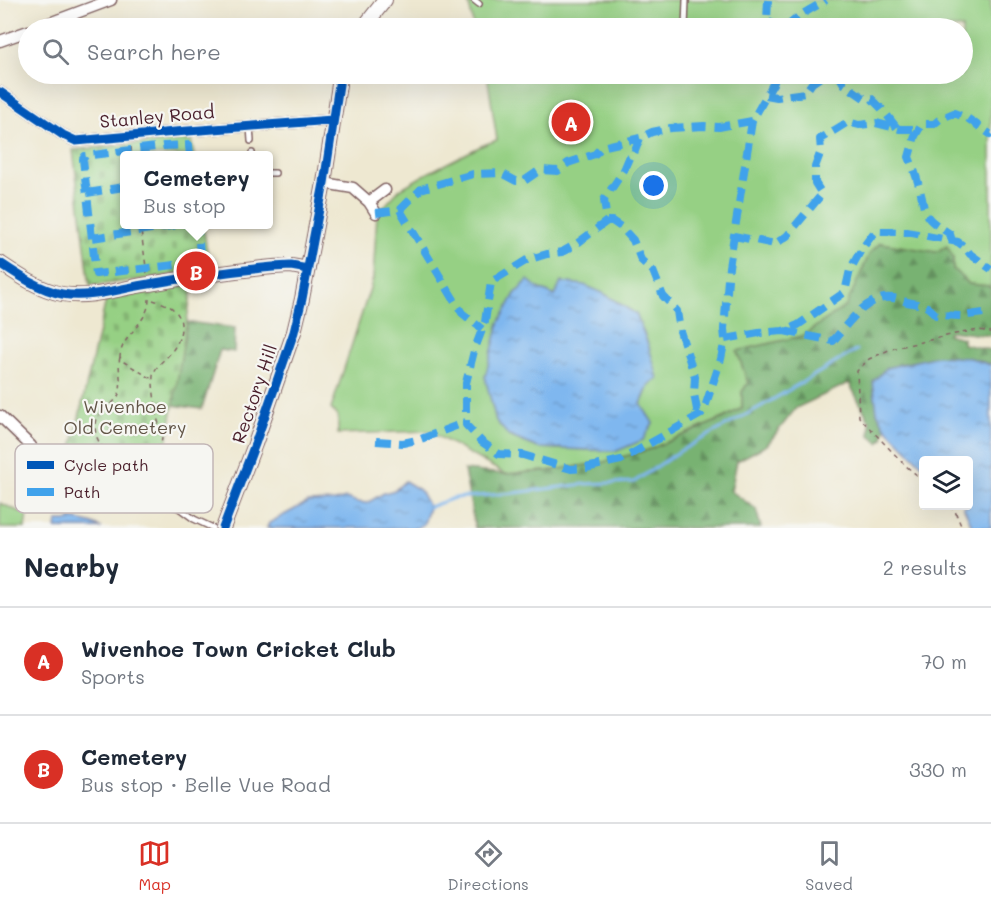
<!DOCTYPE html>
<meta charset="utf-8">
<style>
:root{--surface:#fff;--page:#f2f2f3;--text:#1f2937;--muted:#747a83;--line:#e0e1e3;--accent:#d93025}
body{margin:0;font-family:Mali,sans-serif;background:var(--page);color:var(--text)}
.controls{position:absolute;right:18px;bottom:18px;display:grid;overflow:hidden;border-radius:6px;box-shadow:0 6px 24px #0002}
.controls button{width:54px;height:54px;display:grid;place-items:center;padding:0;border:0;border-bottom:2px solid var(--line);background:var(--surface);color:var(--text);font:30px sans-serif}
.you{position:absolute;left:654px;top:186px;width:21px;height:21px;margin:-15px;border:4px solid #fff;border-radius:50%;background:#1a73e8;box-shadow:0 0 0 9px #1a73e833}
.badge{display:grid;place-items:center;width:39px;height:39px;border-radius:50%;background:var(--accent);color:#fff;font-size:20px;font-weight:700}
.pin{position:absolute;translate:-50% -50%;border:3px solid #fff;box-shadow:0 2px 6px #0006}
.popup{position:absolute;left:120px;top:151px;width:153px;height:78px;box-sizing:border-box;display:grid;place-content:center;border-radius:6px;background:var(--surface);filter:drop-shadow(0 2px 4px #0005);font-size:20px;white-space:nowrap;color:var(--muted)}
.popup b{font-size:22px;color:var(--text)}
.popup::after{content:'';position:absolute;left:50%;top:100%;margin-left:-12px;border:12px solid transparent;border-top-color:var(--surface)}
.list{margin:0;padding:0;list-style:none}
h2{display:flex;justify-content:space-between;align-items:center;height:78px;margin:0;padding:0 24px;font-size:26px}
h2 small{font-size:20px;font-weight:400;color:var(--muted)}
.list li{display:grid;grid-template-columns:39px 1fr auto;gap:18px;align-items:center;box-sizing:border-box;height:108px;padding:0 24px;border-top:2px solid var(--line)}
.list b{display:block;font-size:22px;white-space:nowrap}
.list p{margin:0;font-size:20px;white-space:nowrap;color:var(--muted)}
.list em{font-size:20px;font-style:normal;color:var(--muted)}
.icon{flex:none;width:33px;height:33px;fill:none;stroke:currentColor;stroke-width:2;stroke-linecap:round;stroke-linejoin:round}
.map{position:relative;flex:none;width:991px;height:528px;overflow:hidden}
.search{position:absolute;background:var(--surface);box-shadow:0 6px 24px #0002;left:18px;right:18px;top:18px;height:66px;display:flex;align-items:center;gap:15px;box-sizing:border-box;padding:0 21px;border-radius:33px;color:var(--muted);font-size:22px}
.sheet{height:294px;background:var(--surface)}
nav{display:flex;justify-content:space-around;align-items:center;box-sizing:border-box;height:84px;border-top:2px solid var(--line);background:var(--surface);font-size:16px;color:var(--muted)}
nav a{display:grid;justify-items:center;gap:3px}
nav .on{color:var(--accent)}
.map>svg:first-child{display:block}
.green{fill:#96d084;stroke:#707858;stroke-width:1.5;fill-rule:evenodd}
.forest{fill:url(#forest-firs);stroke:#61684e;stroke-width:1.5}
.cemetery{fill:url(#cemetery-stones);stroke:#707858;stroke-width:1.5}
.water{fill:url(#water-ripples);stroke:#646b8d;stroke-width:1.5}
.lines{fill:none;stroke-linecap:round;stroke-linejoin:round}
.stream{stroke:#7fb7ef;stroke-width:3}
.service-casing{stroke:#836565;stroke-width:8}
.minor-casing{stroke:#836565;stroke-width:13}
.tertiary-casing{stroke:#836565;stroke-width:16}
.path{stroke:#836565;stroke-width:1.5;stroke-dasharray:4.5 4.5;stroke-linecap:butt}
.service{stroke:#fff;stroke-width:5}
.minor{stroke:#fff;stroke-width:10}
.tertiary{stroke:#fff;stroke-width:14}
.quiet{stroke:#40a2eb;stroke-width:8;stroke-dasharray:15 8;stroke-linecap:butt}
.cycleway-casing{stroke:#f6f6f2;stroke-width:13}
.cycleway{stroke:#0057b8;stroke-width:9}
.labels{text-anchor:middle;stroke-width:4.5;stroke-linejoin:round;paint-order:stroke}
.street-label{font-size:18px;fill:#4a1f2b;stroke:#f6f6f2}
.park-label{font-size:18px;fill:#615446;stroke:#f6f6f2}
.key{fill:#f6f6f2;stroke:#c2b6b6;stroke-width:1.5}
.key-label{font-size:16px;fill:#4a1f2b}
</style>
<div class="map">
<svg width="991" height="528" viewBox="0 0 991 528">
<defs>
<pattern id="forest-firs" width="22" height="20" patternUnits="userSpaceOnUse" patternTransform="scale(1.5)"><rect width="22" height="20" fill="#78b272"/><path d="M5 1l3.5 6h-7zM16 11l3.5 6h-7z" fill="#64905e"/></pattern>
<pattern id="cemetery-stones" width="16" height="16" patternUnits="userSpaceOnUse" patternTransform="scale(1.5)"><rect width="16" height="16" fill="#96d084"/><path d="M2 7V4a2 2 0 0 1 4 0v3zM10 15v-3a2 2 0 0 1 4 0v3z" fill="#83b272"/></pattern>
<pattern id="water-ripples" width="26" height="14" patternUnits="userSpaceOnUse" patternTransform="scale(1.5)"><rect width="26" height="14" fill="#7fb7ef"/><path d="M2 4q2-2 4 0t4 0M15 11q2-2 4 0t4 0" fill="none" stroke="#6a94c2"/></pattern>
</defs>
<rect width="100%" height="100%" fill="#f6f6f2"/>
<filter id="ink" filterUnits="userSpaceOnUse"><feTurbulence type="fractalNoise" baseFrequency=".0167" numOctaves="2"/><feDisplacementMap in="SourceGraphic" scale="12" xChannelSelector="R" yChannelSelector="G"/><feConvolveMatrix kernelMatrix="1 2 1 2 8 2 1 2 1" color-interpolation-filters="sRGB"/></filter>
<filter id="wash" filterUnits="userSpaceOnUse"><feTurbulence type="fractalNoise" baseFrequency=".008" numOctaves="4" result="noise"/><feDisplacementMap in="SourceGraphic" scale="24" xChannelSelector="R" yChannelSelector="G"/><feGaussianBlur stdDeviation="1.35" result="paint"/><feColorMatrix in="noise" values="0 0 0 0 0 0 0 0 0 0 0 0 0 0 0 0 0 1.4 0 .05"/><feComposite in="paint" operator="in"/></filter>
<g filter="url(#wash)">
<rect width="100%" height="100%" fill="#eee8d1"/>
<!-- green -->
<path class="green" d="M468,0H991V288L988,286L969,284L953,269V257L936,252L880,243L846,306L802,336L737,351L748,383L742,392V408L724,418L648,450L601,463L546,471L505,474L429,431L338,434V416L331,409L373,279L377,214L400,189L424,175L481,146L497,140L487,74H962V28H474ZM538,288L555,296L603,293L636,314L648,344L657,378L649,385L641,404L617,451L538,448L485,377L509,306L515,294Z
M0,503L27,515L25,528H0Z"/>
<!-- forest -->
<path class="forest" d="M880,243L936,252L947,246L953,257V269L969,284L988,286L991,288V336L950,331L947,334L963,338V344L991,350V365L971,358L918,361L901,364L877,412L885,427L883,439L879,443L870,435V422L849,383L796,408L767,445L737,461L731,491L756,509L761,528H475L464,470L505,474L546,471L600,463L648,450L724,418L742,408V392L748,383L737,351L802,336L846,306L870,253Z
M187,322L235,328L234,352L220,350L202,409L173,405Z"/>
<!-- cemetery -->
<path class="cemetery" d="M191,139L194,155L124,156V224L203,225L210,270L90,286L73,150Z
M193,283L162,474L71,452L107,296Z"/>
<!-- water -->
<path class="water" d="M528,280L538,288L555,296L561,282L584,285L603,293L636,314L648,344L658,378L649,385L641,404L653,423L643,440L617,451L538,448L509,436L496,421L485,377L499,323L515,294Z
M937,356L971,358L991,365V528H973L963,506H968V460H924L923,466L885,427L877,412L873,382L886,368Z
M405,481L420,490L429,507L424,524L417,528H267L269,523L308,502L335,501L346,498L357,502L367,503L384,493L395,490Z
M72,519L90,523L102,528H56L57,521H67Z"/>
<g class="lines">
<!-- stream -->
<path class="stream" d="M429,507L454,498L514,493L584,484L634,482L680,451L760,407L857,350"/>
</g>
</g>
<g filter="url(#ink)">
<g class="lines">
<defs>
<path id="service" d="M474,0L479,4
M685,28L686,0
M691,74L692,79
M250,126L251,141
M252,153V156
M268,173H275
M160,503L179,508L194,519L213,528"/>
<path id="minor" d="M36,28L111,0
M0,41L28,31
M0,92L63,135L76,141L175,132L332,120
M324,183L353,188L369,202L376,213
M369,202L385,190
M0,416L31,446"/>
<path id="tertiary" d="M363,28L385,0
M0,263C18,275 40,290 62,294C91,299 121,288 149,284C190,277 232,271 273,267L291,266L308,269
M223,528L255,444L294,332L302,299L324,183L340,78L341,74"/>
</defs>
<!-- service casing -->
<use href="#service" class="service-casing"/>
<!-- minor casing -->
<use href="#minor" class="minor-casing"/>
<!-- tertiary casing -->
<use href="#tertiary" class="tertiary-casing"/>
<!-- path -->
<path class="path" d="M131,147L132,156
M140,224L147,274
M149,299C149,323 121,335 120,357L124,362L152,379
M120,357C117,369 123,382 119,394C115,404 103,409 97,417C94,422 95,429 96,435C102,452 117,461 135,459C146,458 156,454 161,443C164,435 159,426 157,417C156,410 152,382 153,376C155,365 166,360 172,351C181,340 186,320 174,310C168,304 157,301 149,299
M924,481L906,466L859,417L857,371L869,359L891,349L955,334L979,330L991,332
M949,506L955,511L962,528"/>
<!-- service -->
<use href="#service" class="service"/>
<!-- minor -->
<use href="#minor" class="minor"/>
<!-- tertiary -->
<use href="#tertiary" class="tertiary"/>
<!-- quiet -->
<path class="quiet" d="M768,0L767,21L781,28
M787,28C796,15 813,9 826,0
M836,74H838L844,84L864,98L872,99L882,109L897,128
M766,95L777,97L805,93L812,83L825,74
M752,121L719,127L704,126L671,128L652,132L640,138L633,156L629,158L624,170L604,200L607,221L575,245L562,252L547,254L527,260L491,282L485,322L474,351L466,383V425L482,442L499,454L523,455L571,469L586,468L621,460L701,414L705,407L721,359L725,339L724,329L729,267L752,121L774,82L776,74
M190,156L189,145L163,146L85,156L83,159L96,274L201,262L197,224
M87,193L124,187
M400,210L421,189L473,174L501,173L516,181H524L540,170L558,171L568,163L595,154L602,147L640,138
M376,213L400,210L462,313L482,329
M607,221H612L621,227L633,240L641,260L653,271L663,296L677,311L680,331L695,377L694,394L698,415
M734,236L775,244L787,236L822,194L815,183V167L821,151L820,139L848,122L859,125L876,123L900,129H919
M92,238L184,224
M952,241L950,234C943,229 932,223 928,217C923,210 923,201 921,194C918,181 914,169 909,157L915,136L922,124H934L940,119L954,113L967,118L990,134L991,133
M784,331L833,341C848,324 867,294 893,298C898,299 903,301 907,302C924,306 924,302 936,315L962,316L991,312
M725,339L759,333L783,331L798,325L845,292L850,270L861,250L875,231L907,232L958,242L966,248L970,254L991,269
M376,441L403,443L421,439L466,422
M114,490L160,503"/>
<defs>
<path id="cycleway" d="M0,92L63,135L76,141L175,132L332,120
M0,263C18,275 40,290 62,294C91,299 121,288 149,284C190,277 232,271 273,267L291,266L308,269
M223,528L255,444L294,332L302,299L324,183L340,78L341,74"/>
</defs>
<!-- cycleway casing -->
<use href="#cycleway" class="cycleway-casing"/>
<!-- cycleway -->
<use href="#cycleway" class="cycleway"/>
</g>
</g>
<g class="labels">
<!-- street labels -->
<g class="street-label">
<text transform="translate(157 117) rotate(-5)" y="6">Stanley Road</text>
<text transform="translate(255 394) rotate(-71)" y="6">Rectory Hill</text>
</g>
<!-- park labels -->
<g class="park-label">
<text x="125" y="413">Wivenhoe<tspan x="125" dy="21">Old Cemetery</tspan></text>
</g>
</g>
<!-- legend -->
<rect x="15" y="444" width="198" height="69" rx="9" class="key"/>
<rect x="27" y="461" width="27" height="8" fill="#0057b8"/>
<rect x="27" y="488" width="27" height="8" fill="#40a2eb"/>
<g class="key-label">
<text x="64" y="471">Cycle path</text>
<text x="64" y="498">Path</text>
</g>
</svg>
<div class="controls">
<button><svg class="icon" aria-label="layers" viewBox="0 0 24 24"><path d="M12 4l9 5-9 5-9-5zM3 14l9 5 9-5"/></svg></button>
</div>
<div class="you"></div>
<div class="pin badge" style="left:571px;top:122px">A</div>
<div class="pin badge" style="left:196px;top:271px">B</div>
<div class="popup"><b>Cemetery</b>Bus stop</div>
<div class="search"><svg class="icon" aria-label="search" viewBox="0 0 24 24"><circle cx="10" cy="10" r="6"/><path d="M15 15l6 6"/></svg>Search here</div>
</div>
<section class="sheet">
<h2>Nearby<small>2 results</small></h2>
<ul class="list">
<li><span class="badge">A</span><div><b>Wivenhoe Town Cricket Club</b><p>Sports</p></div><em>70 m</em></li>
<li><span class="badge">B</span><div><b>Cemetery</b><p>Bus stop · Belle Vue Road</p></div><em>330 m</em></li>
</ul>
</section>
<nav>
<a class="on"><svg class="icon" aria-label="map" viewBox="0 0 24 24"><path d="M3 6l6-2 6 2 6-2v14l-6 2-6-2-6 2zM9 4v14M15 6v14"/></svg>Map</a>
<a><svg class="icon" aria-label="directions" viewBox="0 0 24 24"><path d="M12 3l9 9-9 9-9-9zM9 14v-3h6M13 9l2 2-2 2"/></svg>Directions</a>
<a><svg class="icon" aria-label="saved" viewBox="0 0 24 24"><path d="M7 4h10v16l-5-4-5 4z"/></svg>Saved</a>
</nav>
